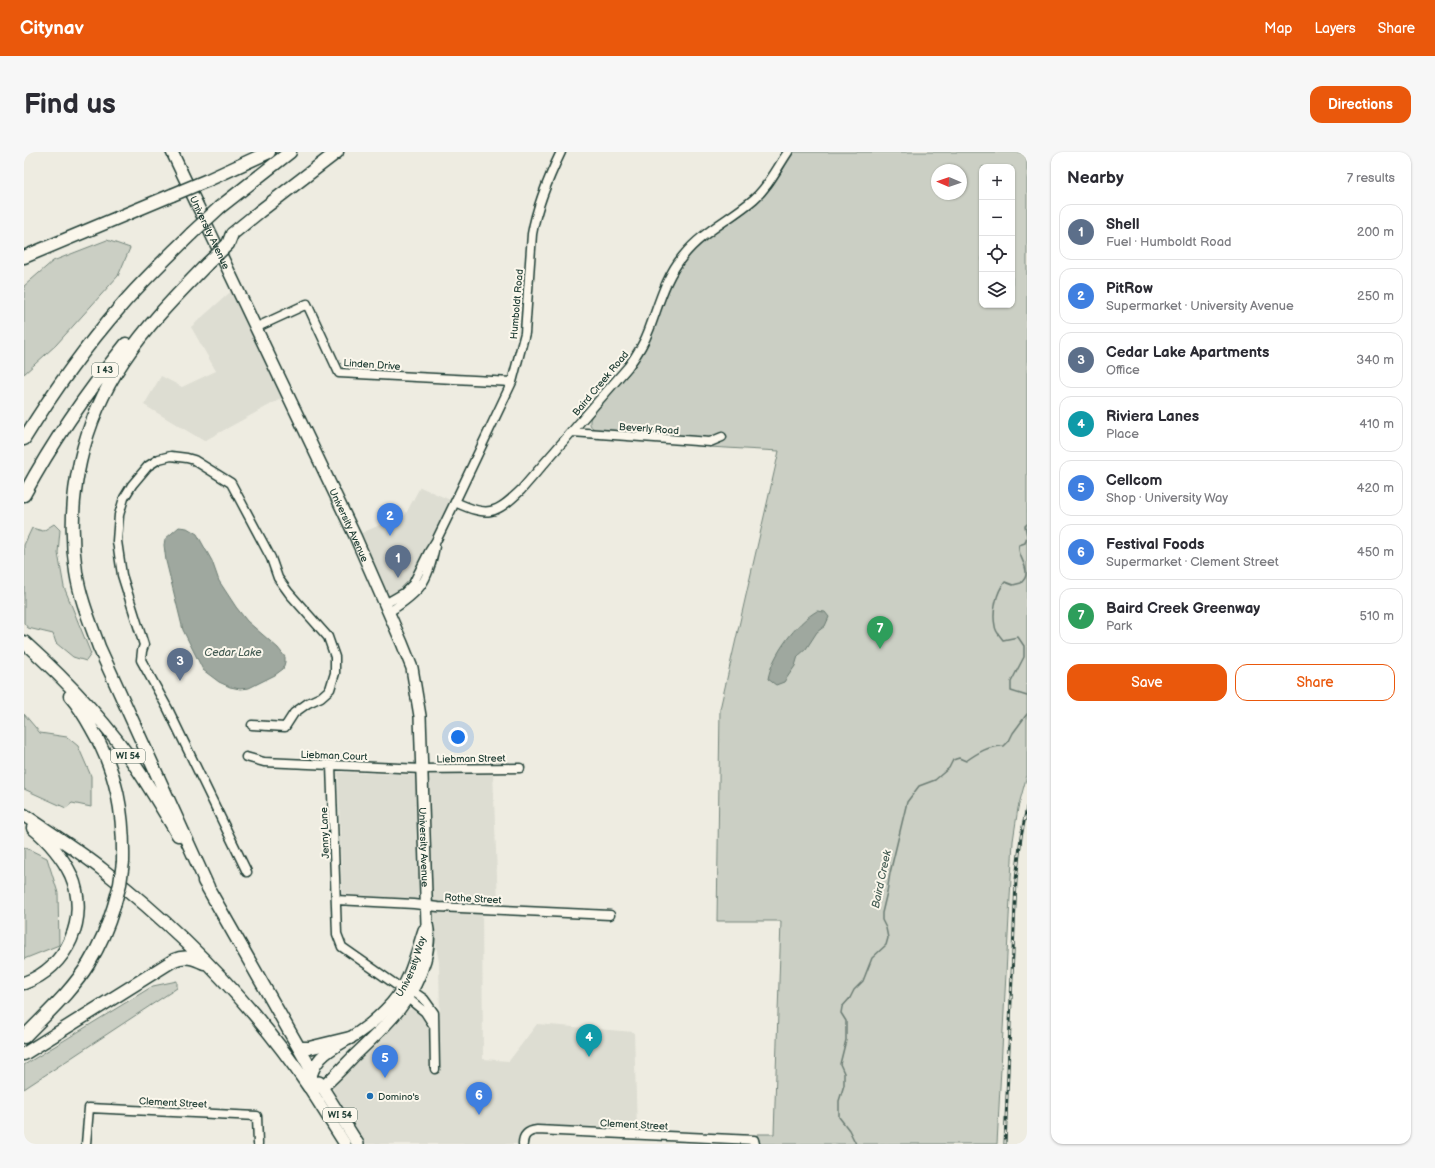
<!DOCTYPE html>
<meta charset="utf-8">
<style>
:root{--surface:#fff;--page:#f7f7f7;--text:#2b2b33;--muted:#7c7c81;--line:#e1e1e2;--accent:#ea580c}
body{margin:0;font-family:"Balsamiq Sans",sans-serif;background:var(--page);color:var(--text)}
.controls{position:absolute;right:12px;top:12px;display:grid;overflow:hidden;border-radius:8px;box-shadow:0 1px 3px #0004}
.controls button{width:36px;height:36px;display:grid;place-items:center;padding:0;border:0;border-bottom:1px solid var(--line);background:var(--surface);color:var(--text);font:20px sans-serif}
.compass{position:absolute;left:907px;top:12px;width:36px;height:36px;border-radius:50%;background:var(--surface);box-shadow:0 1px 3px #0004;rotate:272deg}
.you{position:absolute;left:434px;top:585px;width:14px;height:14px;margin:-10px;border:3px solid #fff;border-radius:50%;background:#1a73e8;box-shadow:0 0 0 6px #1a73e833}
.badge{display:grid;place-items:center;width:26px;height:26px;border-radius:50%;background:var(--accent);color:#fff;font-size:13px;font-weight:700}
.pin{position:absolute;translate:-50% -33px;filter:drop-shadow(0 1px 2px #0008)}
.pin::after{content:'';position:absolute;top:21px;width:14px;height:12px;background:inherit;clip-path:polygon(0 0,100% 0,50% 100%)}
.list{margin:0;padding:0;list-style:none}
h2{display:flex;justify-content:space-between;align-items:center;height:52px;margin:0;padding:0 16px;font-size:17px}
h2 small{font-size:13px;font-weight:400;color:var(--muted)}
.list li{display:grid;grid-template-columns:26px 1fr auto;gap:12px;align-items:center;box-sizing:border-box;height:56px;margin:0 8px 8px;padding:0 8px;border:1px solid var(--line);border-radius:12px}
.list b{display:block;font-size:15px;white-space:nowrap}
.list p{margin:0;font-size:13px;white-space:nowrap;color:var(--muted)}
.list em{font-size:13px;font-style:normal;color:var(--muted)}
.actions{display:flex;gap:8px;padding:12px 16px}
.actions a{flex:1;padding:9px 0;border:1px solid var(--accent);border-radius:12px;text-align:center;font-size:14px;color:var(--accent)}
.actions .main{background:var(--accent);color:#fff}
.icon{flex:none;width:22px;height:22px;fill:none;stroke:currentColor;stroke-width:2;stroke-linecap:round;stroke-linejoin:round}
.map{position:relative;flex:none;width:1003px;height:992px;overflow:hidden;border-radius:12px}
header{display:flex;align-items:center;gap:24px;box-sizing:border-box;height:56px;padding:0 20px;background:var(--accent);color:#fff}
header strong{font-size:19px}
nav{display:flex;gap:22px;margin-inline-start:auto;font-size:14px}
.intro{display:flex;align-items:center;justify-content:space-between;box-sizing:border-box;height:96px;padding:0 24px}
h1{margin:0;font-size:28px}
.button{padding:10px 18px;border-radius:12px;background:var(--accent);color:#fff;font-size:14px;font-weight:700}
main{display:flex;gap:24px;padding:0 24px}
aside{flex:1;background:var(--surface);border-radius:12px;box-shadow:0 1px 3px #0004}
.map>svg:first-child{display:block}
.built{fill:#ddddd2}
.green{fill:#cbcfc4;stroke:#75867c;fill-rule:evenodd}
.water{fill:#9fa89f;stroke:#6c7d74}
.lines{fill:none;stroke-linecap:round;stroke-linejoin:round}
.stream{stroke:#6c7d74;stroke-width:1.5}
.minor-casing{stroke:#1f3d34;stroke-width:11}
.major-casing{stroke:#1f3d34;stroke-width:14}
.highway-casing{stroke:#1f3d34;stroke-width:15}
.minor{stroke:#fbf7ec;stroke-width:8}
.major{stroke:#fbf7ec;stroke-width:11}
.highway{stroke:#fbf7ec;stroke-width:12}
.rail-casing{stroke:#1f3d34;stroke-width:3}
.rail{stroke:#fbf7ec;stroke-width:1.5;stroke-dasharray:4.5;stroke-linecap:butt}
.highway-bridge-casing{stroke:#1f3d34;stroke-width:15;stroke-linecap:butt}
.highway-bridge{stroke:#fbf7ec;stroke-width:12}
.poi-dot{fill:#1f6fb2;stroke:#fbf7ec;stroke-width:1.5}
.labels{text-anchor:middle;stroke-width:4;stroke-linejoin:round;paint-order:stroke}
.shield{fill:#fbf7ec;stroke:#61756b;stroke-width:1}
.shield-label{font-size:9px;font-weight:bold;fill:#1f3d34}
.street-label{font-size:10px;fill:#1f3d34;stroke:#fbf7ec}
.poi-label{font-size:10px;fill:#1f3d34;stroke:#fbf7ec;text-anchor:start}
.water-label{font-size:11px;font-style:italic;fill:#455d54;stroke:#fbf7ec}
</style>
<header>
<strong>Citynav</strong>
<nav><a>Map</a><a>Layers</a><a>Share</a></nav>
</header>
<div class="intro"><h1>Find us</h1><a class="button">Directions</a></div>
<main>
<div class="map">
<svg width="1003" height="992" viewBox="0 0 1003 992">
<rect width="100%" height="100%" fill="#eeece1"/>
<filter id="ink" filterUnits="userSpaceOnUse"><feTurbulence type="fractalNoise" baseFrequency=".025" numOctaves="2"/><feDisplacementMap in="SourceGraphic" scale="8" xChannelSelector="R" yChannelSelector="G"/><feConvolveMatrix kernelMatrix="1 2 1 2 8 2 1 2 1" color-interpolation-filters="sRGB"/></filter>
<g filter="url(#ink)">
<!-- built -->
<path class="built" d="M212,135L264,243L180,289L120,253L137,224L158,235L192,219L167,175Z
M396,335L431,350L391,429L361,452L331,384L369,367H379Z
M314,620L398,623L469,620L474,751H458L459,907L485,909L513,872L610,880L613,976L511,973L504,975L499,978L495,984L494,992H341L310,940L309,935L312,928L381,859L391,856L398,862L404,870L406,881L413,867H416L415,810L411,788L409,748L318,742Z"/>
<!-- green -->
<path class="green" d="M770,0H1003V623L994,656L989,689L973,992H736L733,982H750L757,769H693L696,557L755,299L685,295L686,286L575,279C570,277 565,275 566,269C566,259 599,230 606,220C613,211 619,202 624,192C638,158 643,128 669,99C683,83 703,74 720,61C742,45 756,23 770,0ZM958,15H988V153H958ZM913,18H937V42H913Z
M83,88L106,96L94,124L32,193L0,222V134L29,109Z
M30,372L36,378L34,401L40,435L67,502L62,509L49,505L32,491L29,482L4,476L0,471V393L8,376L19,379Z
M0,562L16,581L43,585L54,594L67,624V655L48,651L42,656L0,637Z
M0,695L23,706L34,741L35,793L0,807Z
M153,829V836L0,937V913L129,834Z"/>
<!-- water -->
<path class="water" d="M155,375L163,376L173,382L188,409L195,429L212,455L223,469L254,496L261,505V510L259,517L251,523L225,536L216,537L206,535L195,530L179,518L159,478L142,409L140,393L141,387Z
M793,459L801,460L805,465L801,474L793,480L782,497L774,504L771,514L760,530L752,533L744,527C748,503 772,471 793,459Z"/>
<g class="lines">
<!-- stream -->
<path class="stream" d="M1003,372L1001,374L1003,384L1001,391L995,393C993,403 1003,412 1002,422C1002,425 999,429 997,431L989,433L981,430C972,440 968,461 971,474C971,479 976,484 979,488L994,485L1000,494V505L987,530V539L1003,544
M832,992L825,978L815,965V949L820,933V921L816,912L822,888V869L817,861L818,855L826,846L830,838L839,829L848,806L862,793L864,786L862,776L858,768V761L863,740L866,721L883,650L895,634L911,628L925,616L929,608L935,606L942,609C955,600 964,594 980,594L985,589L989,581L1003,562"/>
<defs>
<path id="minor" d="M231,176L283,152L315,221L488,230
M548,280L686,290L698,285
M431,350C464,365 471,363 497,338L604,215C612,204 620,192 625,178C635,152 641,126 659,104C679,79 707,67 730,47C745,34 753,16 764,0
M361,452L380,441L389,432L405,400L412,389L431,350L488,230L501,181L508,82C513,53 524,27 537,0
M365,460C396,440 404,431 411,394
M222,605L240,610L307,613L398,617L496,616
M307,613L313,782L318,795L378,837
M223,720L144,557L117,508L118,499L120,493L98,423L93,389L95,363L100,346L108,333L124,314L135,307L147,304L163,306L170,308L207,331L247,406L254,426L265,441L304,485L311,505V521L306,537L297,545L284,551L270,561L261,575L228,573
M312,748L390,752L414,755L586,763
M384,836L400,847L410,861L411,917
M380,843L401,860L410,874
M62,992L65,956L233,964L234,992
M499,992C499,983 504,979 513,978L730,988L731,992"/>
<g id="major">
<path id="s1" d="M148,0L331,384L378,491L388,516L396,564L403,772C406,785 404,796 401,808C389,850 361,874 331,903C322,912 313,922 303,931L296,935H285"/>
<path d="M295,930L334,992"/>
<path id="s2" d="M285,935C288,902 309,897 334,881C346,873 358,862 368,851C387,828 391,805 400,778"/>
<path d="M285,935L321,992"/>
</g>
<path id="highway" d="M184,28L245,0
M196,55L266,0
M208,82L235,60L313,0
M0,105L148,43
M183,112C154,142 123,173 100,208C58,270 41,346 52,420C56,446 66,470 75,495L184,735
M0,287C29,240 61,195 97,154C119,128 144,105 167,82
M0,343C29,289 64,239 102,192
M0,490C42,528 83,570 114,618C128,639 141,661 154,683
M46,544C55,554 62,566 68,577C93,620 100,661 99,710
M0,663C26,681 54,698 79,718C158,780 229,852 285,935
M180,729L288,919
M0,831C43,816 66,766 47,723C39,706 24,688 9,676
M0,885C23,861 48,839 65,811C76,793 84,774 90,754
M275,896H285L326,886
M0,902L150,808C161,803 170,806 180,811"/>
</defs>
<!-- minor casing -->
<use href="#minor" class="minor-casing"/>
<!-- major casing -->
<use href="#major" class="major-casing"/>
<!-- highway casing -->
<use href="#highway" class="highway-casing"/>
<!-- minor -->
<use href="#minor" class="minor"/>
<!-- major -->
<use href="#major" class="major"/>
<!-- highway -->
<use href="#highway" class="highway"/>
<defs>
<path id="rail" d="M981,992L992,728L997,685L1003,655"/>
</defs>
<!-- rail casing -->
<use href="#rail" class="rail-casing"/>
<!-- rail -->
<use href="#rail" class="rail"/>
<defs>
<path id="highway-bridge" d="M148,43L184,28
M167,82L196,55
M183,112L204,92L208,82
M90,754L96,732L99,710"/>
</defs>
<!-- highway-bridge casing -->
<use href="#highway-bridge" class="highway-bridge-casing"/>
<!-- highway-bridge -->
<use href="#highway-bridge" class="highway-bridge"/>
</g>
</g>
<!-- markers -->
<circle class="poi-dot" cx="346" cy="944" r="4"/>
<g class="labels">
<!-- shield labels -->
<g class="shield">
<rect x="68" y="211" width="26" height="14" rx="3"/>
<rect x="87" y="597" width="34" height="14" rx="3"/>
<rect x="299" y="956" width="34" height="14" rx="3"/>
</g>
<g class="shield-label">
<text x="81" y="221">I 43</text>
<text x="104" y="607">WI 54</text>
<text x="316" y="966">WI 54</text>
</g>
<!-- street labels -->
<g class="street-label">
<text dy="4" stroke="none"><textPath href="#s1" startOffset="89">University Avenue</textPath></text>
<text transform="translate(492 152) rotate(-85)" y="4">Humboldt Road</text>
<text transform="translate(348 212) rotate(4)" y="4">Linden Drive</text>
<text transform="translate(576 231) rotate(-50)" y="4">Baird Creek Road</text>
<text transform="translate(625 276) rotate(4)" y="4">Beverly Road</text>
<text dy="4" stroke="none"><textPath href="#s1" startOffset="413">University Avenue</textPath></text>
<text transform="translate(310 603) rotate(2)" y="4">Liebman Court</text>
<text transform="translate(447 606) rotate(-1)" y="4">Liebman Street</text>
<text transform="translate(300 681) rotate(-92)" y="4">Jenny Lane</text>
<text dy="4" stroke="none"><textPath href="#s1" startOffset="749">University Avenue</textPath></text>
<text transform="translate(449 746) rotate(3)" y="4">Rothe Street</text>
<text dy="4" stroke="none"><textPath href="#s2" startOffset="164">University Way</textPath></text>
<text transform="translate(149 950) rotate(3)" y="4">Clement Street</text>
<text transform="translate(610 972) rotate(3)" y="4">Clement Street</text>
</g>
<!-- poi labels -->
<g class="poi-label">
<text x="354" y="948">Domino's</text>
</g>
<!-- water labels -->
<g class="water-label">
<text x="209" y="504">Cedar Lake</text>
<text transform="translate(857 727) rotate(-78)" y="4">Baird Creek</text>
</g>
</g>
</svg>
<div class="controls">
<button>+</button>
<button>−</button>
<button><svg class="icon" aria-label="locate" viewBox="0 0 24 24"><circle cx="12" cy="12" r="6"/><path d="M12 2v4M12 18v4M2 12h4M18 12h4"/></svg></button>
<button><svg class="icon" aria-label="layers" viewBox="0 0 24 24"><path d="M12 4l9 5-9 5-9-5zM3 14l9 5 9-5"/></svg></button>
</div>
<svg class="compass" viewBox="-18 -18 36 36"><path d="M0-13l5 13h-10z" fill="#e53935"/><path d="M0 13l5-13h-10z" fill="#7c7c81"/></svg>
<div class="you"></div>
<div class="pin badge" style="left:374px;top:426px;background:#5c6f8a">1</div>
<div class="pin badge" style="left:366px;top:384px;background:#3f7fe0">2</div>
<div class="pin badge" style="left:156px;top:529px;background:#5c6f8a">3</div>
<div class="pin badge" style="left:565px;top:905px;background:#0f9aa8">4</div>
<div class="pin badge" style="left:361px;top:926px;background:#3f7fe0">5</div>
<div class="pin badge" style="left:455px;top:963px;background:#3f7fe0">6</div>
<div class="pin badge" style="left:856px;top:497px;background:#2e9e5b">7</div>
</div>
<aside>
<h2>Nearby<small>7 results</small></h2>
<ul class="list">
<li><span class="badge" style="background:#5c6f8a">1</span><div><b>Shell</b><p>Fuel · Humboldt Road</p></div><em>200 m</em></li>
<li><span class="badge" style="background:#3f7fe0">2</span><div><b>PitRow</b><p>Supermarket · University Avenue</p></div><em>250 m</em></li>
<li><span class="badge" style="background:#5c6f8a">3</span><div><b>Cedar Lake Apartments</b><p>Office</p></div><em>340 m</em></li>
<li><span class="badge" style="background:#0f9aa8">4</span><div><b>Riviera Lanes</b><p>Place</p></div><em>410 m</em></li>
<li><span class="badge" style="background:#3f7fe0">5</span><div><b>Cellcom</b><p>Shop · University Way</p></div><em>420 m</em></li>
<li><span class="badge" style="background:#3f7fe0">6</span><div><b>Festival Foods</b><p>Supermarket · Clement Street</p></div><em>450 m</em></li>
<li><span class="badge" style="background:#2e9e5b">7</span><div><b>Baird Creek Greenway</b><p>Park</p></div><em>510 m</em></li>
</ul>
<div class="actions"><a class="main">Save</a><a>Share</a></div>
</aside>
</main>
